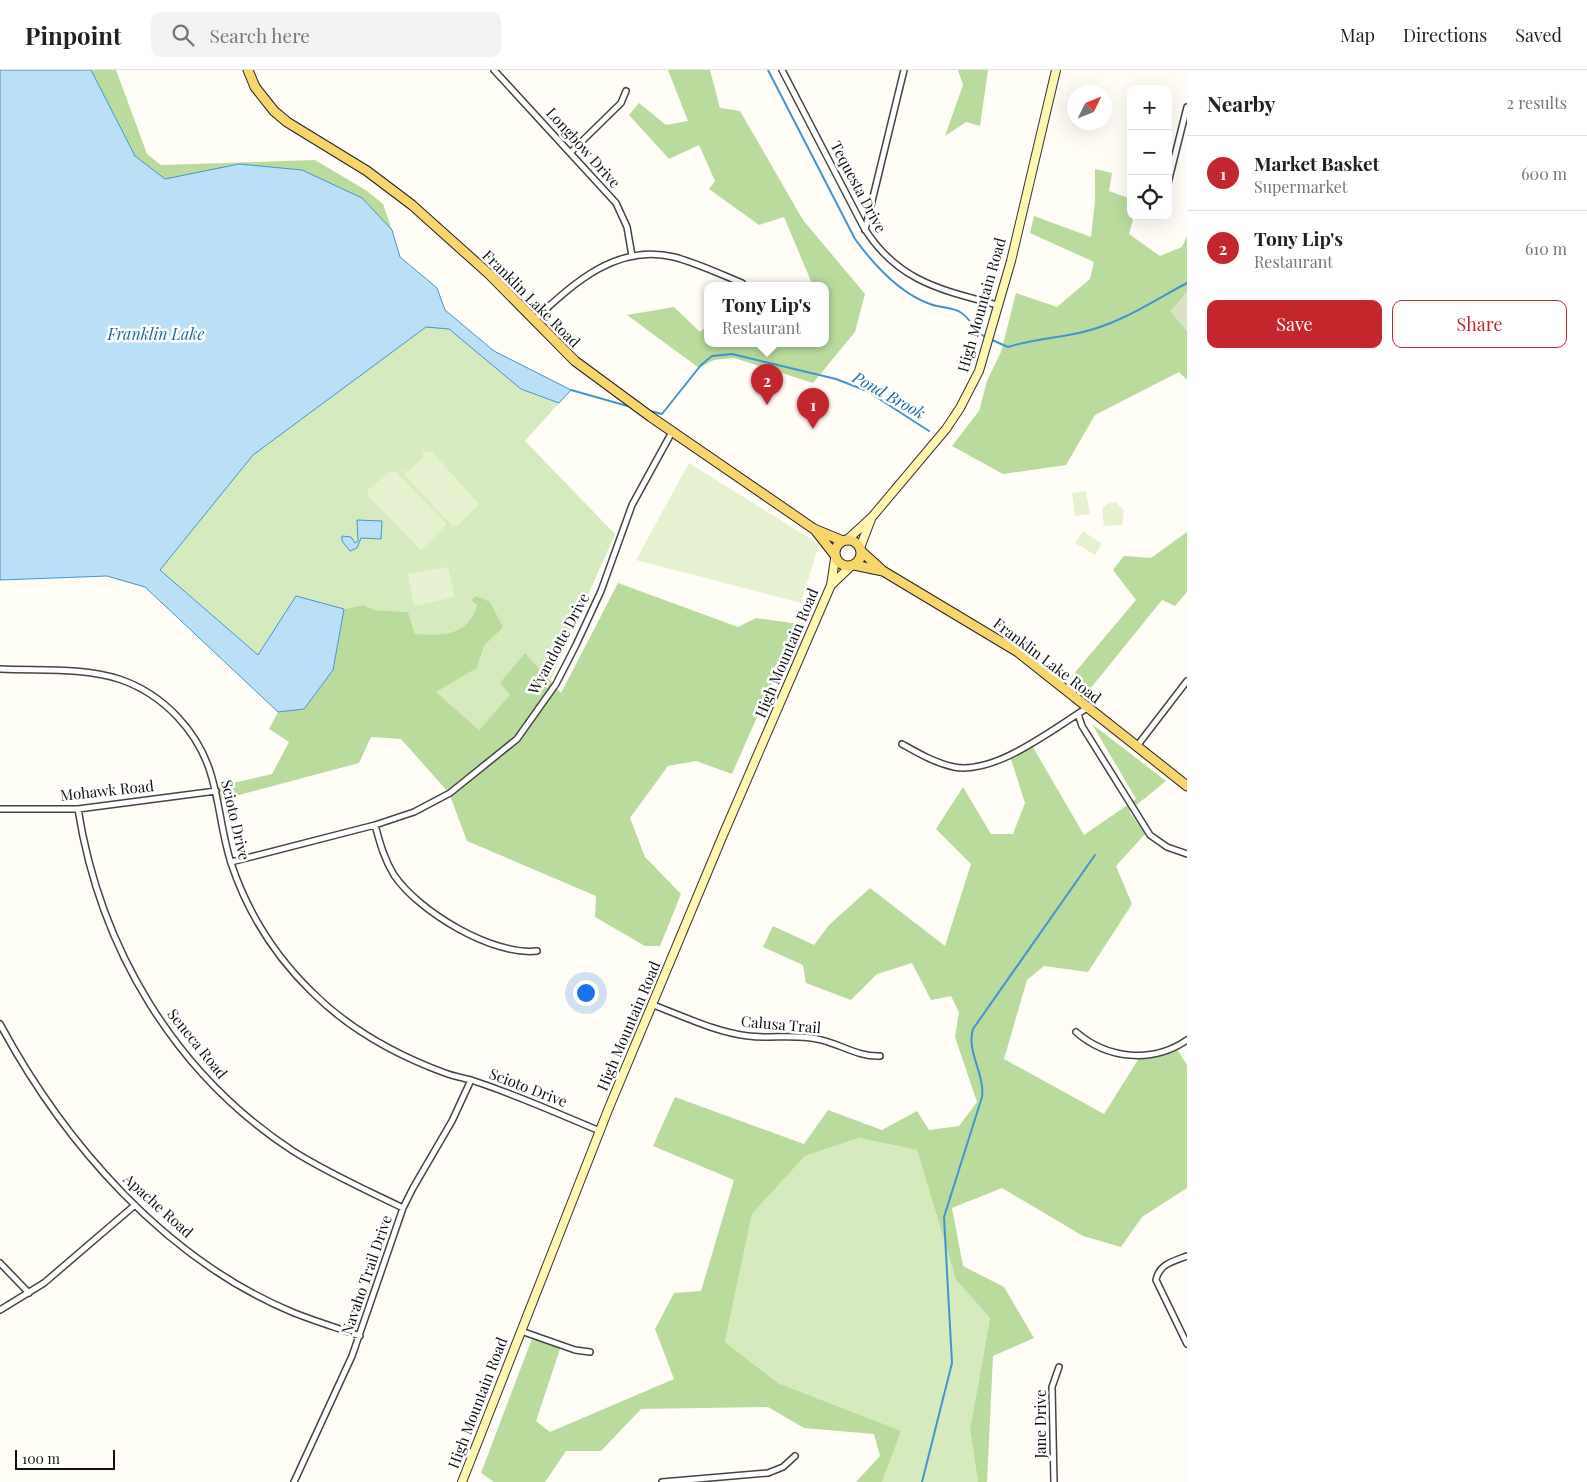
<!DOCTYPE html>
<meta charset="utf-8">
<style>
:root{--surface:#fff;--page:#f2f2f2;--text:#202124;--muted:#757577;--line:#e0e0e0;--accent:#c4262e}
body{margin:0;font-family:"Playfair Display",serif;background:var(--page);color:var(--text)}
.controls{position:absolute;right:15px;top:15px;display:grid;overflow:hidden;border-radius:10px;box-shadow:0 5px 20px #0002}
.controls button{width:45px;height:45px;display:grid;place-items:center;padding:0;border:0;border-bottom:1px solid var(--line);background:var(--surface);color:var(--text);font:25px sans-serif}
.compass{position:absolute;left:1067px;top:15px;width:45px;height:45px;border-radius:50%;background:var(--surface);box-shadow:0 5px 20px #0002;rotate:47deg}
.scale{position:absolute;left:15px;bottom:12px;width:100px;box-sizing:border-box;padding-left:5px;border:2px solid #111;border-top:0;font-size:14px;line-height:18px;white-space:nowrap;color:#111;-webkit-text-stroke:4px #fff;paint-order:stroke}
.you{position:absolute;left:585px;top:922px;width:18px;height:18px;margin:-12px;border:4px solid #fff;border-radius:50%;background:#1a73e8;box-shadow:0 0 0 8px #1a73e833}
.badge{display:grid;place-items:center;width:32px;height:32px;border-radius:50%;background:var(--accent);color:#fff;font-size:16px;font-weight:700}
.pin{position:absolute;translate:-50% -41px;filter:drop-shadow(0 1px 2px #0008)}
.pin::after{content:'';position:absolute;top:26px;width:18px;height:15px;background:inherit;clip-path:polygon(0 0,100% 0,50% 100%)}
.popup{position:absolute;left:704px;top:212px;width:125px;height:65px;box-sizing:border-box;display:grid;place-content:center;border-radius:10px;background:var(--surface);filter:drop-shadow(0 1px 4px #0005);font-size:16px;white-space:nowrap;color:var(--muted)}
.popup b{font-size:19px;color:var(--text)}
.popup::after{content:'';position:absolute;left:50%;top:100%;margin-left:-10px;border:10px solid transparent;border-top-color:var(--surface)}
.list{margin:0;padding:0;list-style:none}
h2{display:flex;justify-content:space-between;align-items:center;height:65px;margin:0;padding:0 20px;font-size:21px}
h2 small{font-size:16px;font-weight:400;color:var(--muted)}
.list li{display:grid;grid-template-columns:32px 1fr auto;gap:15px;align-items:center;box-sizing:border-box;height:75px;padding:0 20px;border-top:1px solid var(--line)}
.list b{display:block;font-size:19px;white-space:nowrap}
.list p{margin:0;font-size:16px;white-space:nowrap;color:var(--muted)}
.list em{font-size:16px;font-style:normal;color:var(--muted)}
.actions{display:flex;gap:10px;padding:15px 20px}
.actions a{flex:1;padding:11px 0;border:1px solid var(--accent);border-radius:10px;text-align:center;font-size:18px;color:var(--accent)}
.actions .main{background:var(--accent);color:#fff}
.icon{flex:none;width:28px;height:28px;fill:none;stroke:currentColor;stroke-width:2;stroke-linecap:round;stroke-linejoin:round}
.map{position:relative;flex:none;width:1187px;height:1412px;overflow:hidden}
header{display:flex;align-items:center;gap:30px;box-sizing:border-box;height:70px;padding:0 25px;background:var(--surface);border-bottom:1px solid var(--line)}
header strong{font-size:24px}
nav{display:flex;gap:28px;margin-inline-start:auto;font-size:18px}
.search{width:350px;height:45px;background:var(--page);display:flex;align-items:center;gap:12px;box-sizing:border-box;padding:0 18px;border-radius:10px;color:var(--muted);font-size:19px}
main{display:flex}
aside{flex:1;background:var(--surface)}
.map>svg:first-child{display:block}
.green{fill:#d5ebbd}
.forest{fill:#b9dc9c}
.cemetery{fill:#d9e3c4}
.pitch{fill:#e6f2cf}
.water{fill:#b9e0f7;stroke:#3f96cf}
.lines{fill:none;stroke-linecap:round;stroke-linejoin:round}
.stream{stroke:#3f96cf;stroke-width:2}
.street-casing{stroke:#444;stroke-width:8}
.secondary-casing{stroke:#333;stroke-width:10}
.primary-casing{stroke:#222;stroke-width:11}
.street{stroke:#fff;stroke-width:5}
.secondary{stroke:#fff6b0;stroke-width:8}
.primary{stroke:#f9d66b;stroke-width:9}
.labels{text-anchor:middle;stroke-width:5;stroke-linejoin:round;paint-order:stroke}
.street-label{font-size:15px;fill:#111;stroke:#fff}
.water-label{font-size:16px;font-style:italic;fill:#1768a6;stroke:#fff}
</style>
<header>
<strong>Pinpoint</strong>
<div class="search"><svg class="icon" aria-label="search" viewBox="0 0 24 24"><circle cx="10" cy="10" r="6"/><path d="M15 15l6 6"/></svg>Search here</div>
<nav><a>Map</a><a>Directions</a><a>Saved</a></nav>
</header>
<main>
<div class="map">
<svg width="1187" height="1412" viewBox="0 0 1187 1412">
<rect width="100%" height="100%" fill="#fffdf5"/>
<!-- green -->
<path class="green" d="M426,257L449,258L521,319L559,333L525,371L615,464L550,611L525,583L511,625L479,660L435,622L477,598L484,576L502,557L476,526L471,530L477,535C467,567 443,565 415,564L408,542L374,540L364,535L344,539L296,526L258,585L160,500L253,385Z
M859,1068L917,1080L956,1210L990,1248L970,1359L978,1412H882L900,1361L778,1313L725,1272L752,1144L805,1086Z"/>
<!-- forest -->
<path class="forest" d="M91,0H116L147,84L161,95L315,90L367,121L383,134L392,160L362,128L239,94L165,110L135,86Z
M668,0H710L720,38L740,41L803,150L865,224L855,262L813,313L734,288L714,290L699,298L627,245L674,237L700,262L708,255V274H826V216H813L784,147L759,155L709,119L715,111L699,75L669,89L629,45L639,33L666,55L688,51Z
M958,0H988L980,56L966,52L945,66L963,15Z
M1095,99L1112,103L1109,121L1131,129V146H1134L1129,164L1160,186L1182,177L1187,166V222L1171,241L1187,261V310L1179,302L1095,345L1066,395L1003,404L952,376L979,341L987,311L1001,282L1016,223L1057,237L1090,209L1094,192L1030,163L1034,146L1091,167L1095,131Z
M1187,462V522L1175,536L1162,530L1090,619L1072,606L1136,530L1113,500L1124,486L1151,488Z
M618,513L738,557L756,548L798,554L732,704L696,691L668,696L630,748L645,787L681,824L660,876H645L595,847L596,826L467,771L449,723L401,669L371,667L359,693L213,732L211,718L272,704L289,672L269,659L278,642L304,639L333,600L344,539L364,535L374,540L408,542L415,564C443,565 467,567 477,535L471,530L476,526L490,532L503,557L484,576L477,598L436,622L479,660L510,625L500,613L525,583L561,623Z
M1092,654L1166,711L1129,741L1145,764L1116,796L1132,834L1088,902L1044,896L1027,910L1004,989L1104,1044L1141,985L1170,982L1177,979L1187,995V1118L1142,1147L1121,1177L1083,1166L1002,1118L952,1138L963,1196L1004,1217L1034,1268L993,1286L987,1412H978L970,1359L990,1248L956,1210L917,1080L859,1068L805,1086L752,1144L725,1272L778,1313L901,1361L882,1412H856L880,1386L874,1364L804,1358L768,1337L641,1339L601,1381H566L545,1412H494L481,1403L533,1266L561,1276L536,1351L550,1362L674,1309L655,1259L674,1223L701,1221L734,1110L653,1076L675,1027L804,1074L828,1040L882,1060L917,1041L929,1060L959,1056L977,1032L955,967L959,942L951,926L931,930L912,893L877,904L851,930L806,913L803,895L763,877L773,856L814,875L829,855L870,818L945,876L971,794L936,759L963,717L991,764H1013L1025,733L1009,683L1030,672L1084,765L1136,729Z"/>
<!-- cemetery -->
<path class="cemetery" d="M1187,222V261L1171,241Z"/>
<!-- pitch -->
<path class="pitch" d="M423,381L432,382L478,433V435L457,456L453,457L404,404V400L408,402L423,388Z
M689,393L819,474L801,533L636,490Z
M389,402H396L447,454L421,480L368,426V420Z
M1086,421L1090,444L1075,446L1072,423Z
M1116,432L1124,441L1122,455L1104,456L1102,439L1107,434Z
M1083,461L1102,474L1095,485L1075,473Z
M448,497L455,527L414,536L408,504Z"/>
<!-- water -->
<path class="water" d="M0,0H91L135,86L165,109L239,94L302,100L362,128L392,160L400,187L437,218L445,240L494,281L571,320L559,333L521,319L449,259L426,257L253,385L160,500L258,585L296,526L344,539L333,600L304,639L278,642L145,517L107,506L0,510Z
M357,450L382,451L381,469L361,468L357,478L350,481L342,471V466L351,467L355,473L358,471Z"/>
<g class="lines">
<!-- stream -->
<path class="stream" d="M768,0L855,169C874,195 899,223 930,234C940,238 951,237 960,242C972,249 975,263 987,268
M992,270L1008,277C1033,269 1058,268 1083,262C1121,253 1153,231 1187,213
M571,320L631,337
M650,341L662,344L701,295L712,286L732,284L836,309L867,321L929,361
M922,1412L952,1293L944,1147L982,1027C985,1004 966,981 973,959L1095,785"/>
<defs>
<path id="street" d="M494,0L616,133L627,157L632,186
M782,0L863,156C896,211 941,220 998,235
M571,82L621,33L626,21
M1168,113L1187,37
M865,160L904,0
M534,250C573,214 616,173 674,187C697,193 720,204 742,213
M0,599C39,601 82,597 119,609C164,624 200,663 212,708C220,736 222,765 231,793C247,841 275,886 312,922C349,959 396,985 445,1003C455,1007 466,1008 477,1012C519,1026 559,1044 600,1061
M1078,644L1082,656L1150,765L1167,777L1187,784
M902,674C918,683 935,693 954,697C995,705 1053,659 1087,638
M1137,676L1187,611
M0,739H78L216,721
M78,739C100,878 174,1003 293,1081C328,1103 366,1120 403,1138
M375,755C380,773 384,789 394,805C419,842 493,886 537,881
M231,792L375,755L414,742L450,723L517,669L556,614L576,575L601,521L632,435L672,362
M653,935C683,946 715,962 748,966C771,969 794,964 817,969C839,973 857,987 880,986
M0,954C64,1073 165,1189 292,1242C314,1251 338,1258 360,1266
M1076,962C1107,989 1152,994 1187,970
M1187,1186C1174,1191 1159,1194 1156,1210L1187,1274
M0,1193L29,1223
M0,1240L44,1213L135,1135
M521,1261L575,1280L590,1282
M294,1412L352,1286L403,1138L413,1118L452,1051L471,1010
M662,1412L768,1403L783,1397L795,1386
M1054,1412L1052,1317L1059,1297"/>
<path id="secondary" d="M847,470L872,447L946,359L960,338L979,301L1011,191L1056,0
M860,478L871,449
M831,515L850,497
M462,1412L608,1040L723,765L831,515L835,489"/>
<path id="primary" d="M248,0L255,17L274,41L287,52L367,101L412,135L489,204L575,291L651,347L814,459L843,471
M816,461L834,484
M835 483a13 13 0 1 1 26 0a13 13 0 1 1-26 0Z
M861,481L883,501L1018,582L1187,716
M854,495L883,501"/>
</defs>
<!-- street casing -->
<use href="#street" class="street-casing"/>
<!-- secondary casing -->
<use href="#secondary" class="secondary-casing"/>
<!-- primary casing -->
<use href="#primary" class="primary-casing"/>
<!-- street -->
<use href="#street" class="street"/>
<!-- secondary -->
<use href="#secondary" class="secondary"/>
<!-- primary -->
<use href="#primary" class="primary"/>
</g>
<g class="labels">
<!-- street labels -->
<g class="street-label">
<text transform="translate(583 78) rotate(48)" y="5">Longbow Drive</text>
<text transform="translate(858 117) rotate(62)" y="5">Tequesta Drive</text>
<text transform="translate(531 229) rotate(45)" y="5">Franklin Lake Road</text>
<text transform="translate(982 235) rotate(-74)" y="5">High Mountain Road</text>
<text transform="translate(559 574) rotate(-62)" y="5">Wyandotte Drive</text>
<text transform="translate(787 583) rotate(-67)" y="5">High Mountain Road</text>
<text transform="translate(1047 591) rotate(37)" y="5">Franklin Lake Road</text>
<text transform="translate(107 721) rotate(-6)" y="5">Mohawk Road</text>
<text transform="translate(235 750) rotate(77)" y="5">Scioto Drive</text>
<text transform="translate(781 955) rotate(5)" y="5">Calusa Trail</text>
<text transform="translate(629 956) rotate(-67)" y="5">High Mountain Road</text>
<text transform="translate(197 974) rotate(51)" y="5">Seneca Road</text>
<text transform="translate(528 1018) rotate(21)" y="5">Scioto Drive</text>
<text transform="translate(158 1136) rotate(42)" y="5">Apache Road</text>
<text transform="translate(367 1205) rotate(-71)" y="5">Navaho Trail Drive</text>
<text transform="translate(478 1333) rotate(-69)" y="5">High Mountain Road</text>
<text transform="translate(1041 1354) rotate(-90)" y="5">Jane Drive</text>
</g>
<!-- water labels -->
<g class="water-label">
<text x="156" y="270">Franklin Lake</text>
<text transform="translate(889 325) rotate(29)" y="6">Pond Brook</text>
</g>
</g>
</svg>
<div class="controls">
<button>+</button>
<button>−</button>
<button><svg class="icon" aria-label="locate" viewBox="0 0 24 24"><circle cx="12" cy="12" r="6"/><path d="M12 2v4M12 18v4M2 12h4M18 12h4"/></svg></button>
</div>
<svg class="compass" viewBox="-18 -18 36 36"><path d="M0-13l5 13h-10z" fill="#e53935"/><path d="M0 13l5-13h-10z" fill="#757577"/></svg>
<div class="scale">100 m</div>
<div class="you"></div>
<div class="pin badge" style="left:813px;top:359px">1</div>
<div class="pin badge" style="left:767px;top:335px">2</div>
<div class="popup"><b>Tony Lip's</b>Restaurant</div>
</div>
<aside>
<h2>Nearby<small>2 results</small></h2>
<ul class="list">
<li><span class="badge">1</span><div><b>Market Basket</b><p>Supermarket</p></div><em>600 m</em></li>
<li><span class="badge">2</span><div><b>Tony Lip's</b><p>Restaurant</p></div><em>610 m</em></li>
</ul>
<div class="actions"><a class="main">Save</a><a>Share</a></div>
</aside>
</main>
